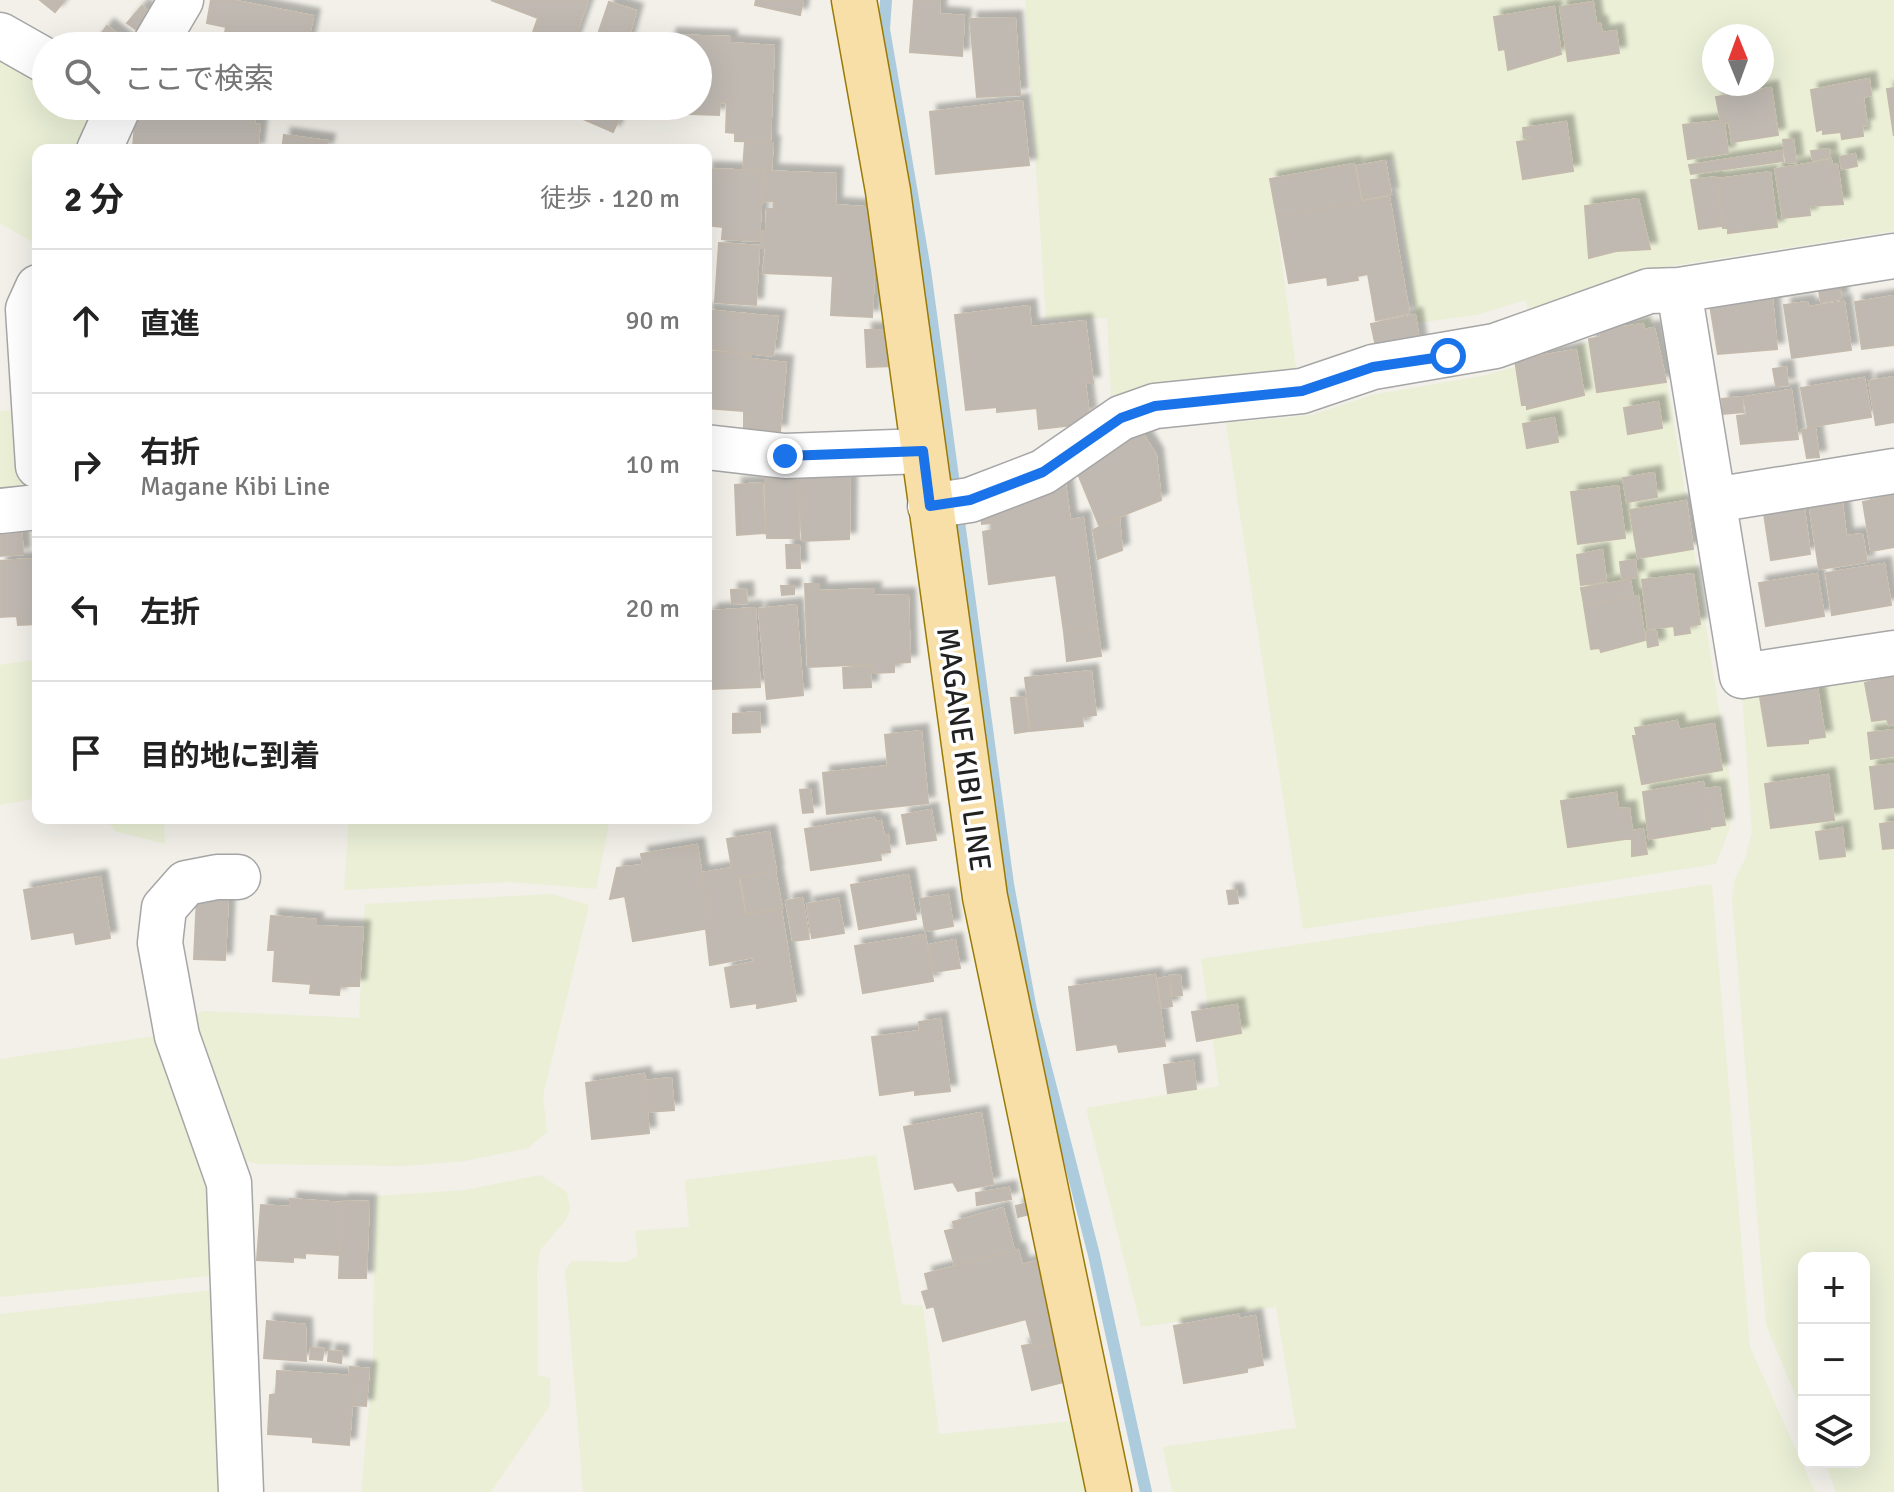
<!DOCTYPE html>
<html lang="ja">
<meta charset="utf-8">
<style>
:root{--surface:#fff;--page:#f6f6f6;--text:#222;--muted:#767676;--line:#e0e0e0}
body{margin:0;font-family:Signika,"Noto Sans JP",sans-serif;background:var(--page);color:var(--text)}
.controls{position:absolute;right:24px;bottom:24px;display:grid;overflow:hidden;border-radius:16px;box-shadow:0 8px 32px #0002}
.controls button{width:72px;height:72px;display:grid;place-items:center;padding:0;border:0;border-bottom:2px solid var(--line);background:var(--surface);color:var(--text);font:40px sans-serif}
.compass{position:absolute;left:1702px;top:24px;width:72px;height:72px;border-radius:50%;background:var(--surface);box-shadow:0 8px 32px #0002;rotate:359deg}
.stop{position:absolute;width:24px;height:24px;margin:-18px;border:6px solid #1a73e8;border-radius:50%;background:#fff}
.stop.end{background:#1a73e8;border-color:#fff;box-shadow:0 2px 8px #0008}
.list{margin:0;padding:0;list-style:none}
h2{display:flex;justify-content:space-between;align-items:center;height:104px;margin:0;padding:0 32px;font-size:34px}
h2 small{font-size:26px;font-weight:400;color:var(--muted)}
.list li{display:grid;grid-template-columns:52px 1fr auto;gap:24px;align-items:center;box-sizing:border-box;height:144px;padding:0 32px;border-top:2px solid var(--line)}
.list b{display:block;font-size:30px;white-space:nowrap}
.list p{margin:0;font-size:26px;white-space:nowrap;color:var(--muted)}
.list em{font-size:26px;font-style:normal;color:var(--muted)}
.icon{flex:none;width:44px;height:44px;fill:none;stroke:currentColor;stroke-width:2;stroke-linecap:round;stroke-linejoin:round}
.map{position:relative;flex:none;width:1894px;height:1492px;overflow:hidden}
.search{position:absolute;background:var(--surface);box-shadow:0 8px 32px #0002;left:32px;top:32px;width:680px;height:88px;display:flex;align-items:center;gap:20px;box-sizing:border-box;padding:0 28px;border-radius:44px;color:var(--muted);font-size:30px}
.panel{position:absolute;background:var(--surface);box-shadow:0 8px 32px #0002;left:32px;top:144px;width:680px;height:680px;border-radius:16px}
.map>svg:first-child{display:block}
.farmland{fill:#eaefd6;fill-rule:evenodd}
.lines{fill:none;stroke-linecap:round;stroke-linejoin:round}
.stream{stroke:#acccdd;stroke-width:12}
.building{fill:#bfb9b2;stroke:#c3b9ac;stroke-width:2;filter:url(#shadow)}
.minor-casing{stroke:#a6a6a6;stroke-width:47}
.major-casing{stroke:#997a06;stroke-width:47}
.minor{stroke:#fff;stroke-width:44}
.major{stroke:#f8dfa8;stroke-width:44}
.route{stroke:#1a73e8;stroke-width:10}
.labels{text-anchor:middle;stroke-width:7;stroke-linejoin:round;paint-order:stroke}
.street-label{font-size:30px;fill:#222;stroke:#fff}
</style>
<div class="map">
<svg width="1894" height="1492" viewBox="0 0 1894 1492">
<defs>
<filter id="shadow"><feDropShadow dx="7" dy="-7" stdDeviation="2" flood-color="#0004"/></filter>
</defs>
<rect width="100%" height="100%" fill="#f2f0e9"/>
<!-- farmland -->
<path class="farmland" d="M1025,0H1894V231L1664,267L1607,297L1530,324L1526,300L1476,315L1416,323L1393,159L1270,177L1298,382L1112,414L1107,318L1046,319ZM1714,36H1762V84H1714Z
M0,62L46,86V106H83L101,116L84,150H38L36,244L0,223Z
M1650,317L1670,398L1732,792L1730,827L1716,864L1303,929L1226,423L1312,415L1372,395L1487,375L1571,349Z
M21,410L27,493L0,496V411Z
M38,659V798L0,805V665Z
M1894,672V1492H1836L1825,1462H1864V1258H1804V1416L1766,1325L1732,898L1735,879L1745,859L1752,832L1742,694Z
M106,818H164L165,844L115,831Z
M349,818H610L596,889L512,882L344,890Z
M1712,884L1750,1347L1815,1492H1172L1163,1447L1296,1428L1276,1307L1141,1327L1086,1108L1219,1086L1201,959Z
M552,894L589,905L543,1096L547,1132L528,1148L465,1161L405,1166L259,1164L240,1160L189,1019L203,1011L359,1018L365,904Z
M163,1035L217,1186L219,1275L0,1297V1059Z
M876,1155L902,1304L923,1306L939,1434L1074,1421L1089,1492H583L565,1270L572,1261L626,1262L638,1256L635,1231L689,1227L685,1180Z
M540,1175L567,1192L570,1209L566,1220L540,1250L537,1272L538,1375L550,1378V1405L491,1492H361L373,1363L375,1196L465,1190Z
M221,1289L231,1492H0V1314Z"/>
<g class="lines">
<!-- stream -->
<path class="stream" d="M886,0L884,29L925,270L1008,884L1031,1010L1094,1255L1146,1492"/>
</g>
<!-- building -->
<path class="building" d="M40,0H65L55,12Z
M211,0H231L313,16L307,46H283L225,33L226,27L207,23Z
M491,0H588L572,45L533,32L538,18Z
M756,0H803L800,15L755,5Z
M914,0H940L939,14L964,16L962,56L910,52Z
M609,2L636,11L626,46L597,37Z
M1593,2L1596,23H1600L1602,33L1616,31L1619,53L1568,61L1560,7Z
M142,6L156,18L142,34L127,23Z
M1554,7L1561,54L1508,70L1505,49L1499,50L1494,17Z
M1015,18L1020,95L977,97L970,19Z
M107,26L129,43L127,46H92Z
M670,35L730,37V43L774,46L770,142L735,141V133L726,132L727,103L720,102L719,115L660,113V106H698V46H667Z
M1869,79L1871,95L1863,97L1867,125L1862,126L1863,136L1842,139L1841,132L1823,134V129L1817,131L1811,90Z
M1771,88L1778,135L1732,142L1729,122L1721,123L1716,97Z
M1894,88V136L1887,89Z
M1022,101L1029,165L936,174L930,112Z
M144,106H256L254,124L260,125L257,150L133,147L135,124Z
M561,106H625L613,132L560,109Z
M1720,121L1724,123L1728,153L1688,159L1683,125Z
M1566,122L1573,171L1523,179L1517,142L1531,140L1530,136L1524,137L1523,128Z
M284,135L328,141L326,150H282Z
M1793,139L1796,162L1786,163L1783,140Z
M745,142L773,143L771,171L743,169Z
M1829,149L1830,157L1813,160L1811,151Z
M1782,151L1783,161L1691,174L1689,165Z
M1855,154L1857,166L1842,169L1840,157Z
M1831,160L1832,164H1837L1843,204L1809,206L1810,215L1783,218L1775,169Z
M1385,161L1391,194L1363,199L1357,166Z
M1354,164L1361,202L1277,217L1270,179Z
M706,169L763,171L759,241L722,239L723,227L706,225Z
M764,171L836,174L835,205L877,208L872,317L831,315L833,276L763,273L766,248H761V231H766L767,209H774V201L763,202Z
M1770,172L1777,227L1728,233V228H1723L1717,179Z
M1716,177L1722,226L1699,229L1691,180Z
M1389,197L1409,313L1376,320L1368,274L1357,276L1358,280L1328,285L1327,277L1289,283L1277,217Z
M1638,199L1650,249L1616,251L1589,258L1585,206Z
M719,243L759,246L756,305L715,302Z
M1839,281L1841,299L1821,302L1818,285Z
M1894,296V345L1862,349L1855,302Z
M1772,297L1777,349L1718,354L1710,305Z
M1807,302L1808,307L1844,302L1851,350L1792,358L1784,305Z
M1029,306L1031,327L1085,321L1093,383H1085L1089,415L1082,416L1083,424L1039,429L1037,408L997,412V407L966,410L955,315Z
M706,310L778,317L773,356L706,348Z
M1415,315L1421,353L1379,360L1371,324Z
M1623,322L1624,327L1643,324L1644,330L1654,328L1666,382L1597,392L1589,339L1601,337L1599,326Z
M865,330H893L894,366L867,367Z
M1576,350L1584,395L1527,409V405H1522L1515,360Z
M706,351L751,355V359L786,363L780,432L744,429V411L706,408Z
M1786,367L1788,385L1776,386L1773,369Z
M1894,377V422L1876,425L1869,381Z
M1864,378L1871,417L1808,427L1801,388Z
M1791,390L1798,439L1741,444L1737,416L1747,415L1744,397Z
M1742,397L1743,412L1723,414L1722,399Z
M1658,402L1662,428L1628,434L1624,408Z
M1554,418L1558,442L1527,448L1523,424Z
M1815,428L1819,457L1807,458L1802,430Z
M1142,433L1156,455L1161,500L1099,525L1076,469L1103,458L1100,451Z
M850,467L849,539L802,541L799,469Z
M1654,473L1657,497L1627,502L1623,478Z
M798,477L799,538H767L765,478Z
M762,483L765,533L737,535L735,485Z
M1065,483L1070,520L1083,518L1097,627L1064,632L1056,575L989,584L983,532L992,530L991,523L982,524L980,506Z
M1618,486L1625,538L1578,544L1571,492Z
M1894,495V547L1871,551L1863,502Z
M1686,501L1693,549L1638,558L1630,510Z
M1803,501L1810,554L1771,560L1763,507Z
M1842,503L1846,536L1862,534L1867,562L1819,569L1810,508Z
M1119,518L1122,550L1098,559L1093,530Z
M21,526L23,554L0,556V527Z
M786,545H799L800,568H787Z
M1602,550L1606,581L1581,585L1577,555Z
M33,559L34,578H38V624L18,625L17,616L0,617V561Z
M1635,560L1637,577L1622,579L1620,562Z
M1884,564L1891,605L1832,615L1826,573Z
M1693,574L1700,624L1689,626L1690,633L1675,635L1674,626L1648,629L1642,580Z
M1817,574L1824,616L1766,626L1759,583Z
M1630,580L1633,597L1584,604L1581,588Z
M805,584H819V591L874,589V596L908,595L910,662L894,663V672L872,673V664L808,667Z
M781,586H794V594L782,595Z
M746,589L747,603L732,604L731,590Z
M1638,596L1645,640L1601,652L1600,648L1591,649L1584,605Z
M796,605L803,695L767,699L759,609Z
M755,608L760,687L711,689V684L706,685V615H711V611Z
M1097,627L1101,656L1067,661L1064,632Z
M1646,631H1656L1658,645L1648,647Z
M870,666L871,687L844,688L843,668Z
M1091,671L1096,715L1082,717L1083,726L1031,731L1025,678Z
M1894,675V724L1889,725L1887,719L1872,721L1865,683Z
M1817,687L1825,737L1808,739V743L1768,746L1760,697Z
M1024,697L1029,731L1015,733L1011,698Z
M759,712L760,732L733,733V714Z
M1677,721L1679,730L1714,724L1722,770L1642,784L1633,736H1637L1635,728Z
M1894,730V756L1871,759L1868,733Z
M921,731L928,803L827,814L823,773L888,766L885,735Z
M1894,764V807L1875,809L1870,767Z
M1828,775L1834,820L1771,828L1765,784Z
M1703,782L1710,829L1649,839L1643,792Z
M1719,787L1725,825L1710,827L1704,789Z
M810,789L813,812L803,813L800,790Z
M1616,793L1618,809L1629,808L1633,838L1568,847L1561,801Z
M931,810L936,840L907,844L902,815Z
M874,818L875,822L881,821L884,836L888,835L890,852L880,853L881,860L811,870L805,829Z
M1894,822V848L1883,849L1880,824Z
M1842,828L1845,856L1820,859L1816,832Z
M1643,829L1647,854L1632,856V831Z
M769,832L776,871L738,877L745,915L781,910L796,1001L757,1008V1003L731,1007L725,968L754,962L753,957L710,965L706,929L710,928L701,873L732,868L727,839Z
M697,845L710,928L633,941L625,896L610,899L617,868L643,865L641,854Z
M775,872L782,908L747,913L741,878Z
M908,875L916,919L859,929L851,885Z
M100,877L110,938L76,944L74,932L32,939L24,890Z
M1236,890L1238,903L1229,904L1227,891Z
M948,895L953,926L925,931L920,899Z
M197,896L228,897L225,960L194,959Z
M802,898L809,939L793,941L786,901Z
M838,899L844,933L812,938L807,904Z
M271,916L316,920V926L363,928L359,986H340L339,995L310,993L311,984L273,981L275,950H268Z
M925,935L933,981L863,993L855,946Z
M955,940L960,968L933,972L929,945Z
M1155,975L1165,1046L1119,1052L1117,1044L1077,1050L1069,987Z
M1180,975L1182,995L1173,996L1170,976Z
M1168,977L1172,1006L1162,1008L1158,979Z
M1237,1005L1241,1033L1197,1041L1192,1012Z
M940,1019L950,1091L915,1095V1090L880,1095L872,1037L920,1031L919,1022Z
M1193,1061L1196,1089L1168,1093L1164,1065Z
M644,1074L649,1133L592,1139L586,1083Z
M671,1078L674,1110L647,1112L644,1081Z
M981,1113L993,1184L958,1191L953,1182L915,1189L904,1127Z
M1009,1188L1011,1199L977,1205L976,1193Z
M290,1199L342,1203L339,1255L305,1253V1258L293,1257V1262L257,1260L261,1205L290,1207Z
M342,1201L369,1202L366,1278H339Z
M1035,1201L1037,1212L1018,1217L1016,1206Z
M1003,1208L1014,1250L955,1266L945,1231L955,1229L953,1222Z
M1018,1250L1022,1265L1051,1257L1071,1338L1034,1348L1026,1319L943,1341L934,1306L927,1308L922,1292L929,1290L925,1274Z
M1238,1315L1239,1319L1255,1316L1263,1365L1247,1368V1372L1184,1383L1174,1326Z
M267,1321L305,1325L306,1361L264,1358Z
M1066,1340L1075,1379L1032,1390L1022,1346L1033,1344L1034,1349Z
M311,1348L324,1349L322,1360L310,1359Z
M329,1351L342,1352L341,1363L328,1361Z
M350,1367L369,1369L366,1406L352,1405L354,1376H349Z
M277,1371L354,1376L349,1445L313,1442V1437L268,1434L270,1395L276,1394Z"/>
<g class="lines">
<defs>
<path id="minor" d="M0,35L46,61
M154,46L181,0
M99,150L119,106
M38,287L28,309L38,466
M1679,290L1742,676L1894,653
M706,447L785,456L923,451
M1714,500L1894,471
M930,506L970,500L1043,472L1121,418L1155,406L1302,391L1373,367L1495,346L1649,291L1679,290L1894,256
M0,511L38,507
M238,877H217L186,883L164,908L160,943L177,1036L229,1183L241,1492"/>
<path id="major" d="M854,0L888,191L985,897L1109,1492"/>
</defs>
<!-- minor casing -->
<use href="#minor" class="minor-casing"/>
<!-- major casing -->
<use href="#major" class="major-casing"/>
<!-- minor -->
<use href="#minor" class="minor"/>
<!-- major -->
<use href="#major" class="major"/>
</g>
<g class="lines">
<!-- route -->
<path class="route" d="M785,456L923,451L930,506L970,500L1043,472L1121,418L1155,406L1302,391L1373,367L1448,356"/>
</g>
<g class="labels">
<!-- street labels -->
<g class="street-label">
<text transform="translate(964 749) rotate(82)" y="10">MAGANE KIBI LINE</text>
</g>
</g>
</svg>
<div class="controls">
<button>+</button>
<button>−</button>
<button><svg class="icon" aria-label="layers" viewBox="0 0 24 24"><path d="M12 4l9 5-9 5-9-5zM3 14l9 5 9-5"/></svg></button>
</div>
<svg class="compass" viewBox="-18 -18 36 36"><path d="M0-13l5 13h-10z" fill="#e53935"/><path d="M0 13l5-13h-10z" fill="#767676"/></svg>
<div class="stop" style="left:1448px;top:356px"></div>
<div class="stop end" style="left:785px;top:456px"></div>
<div class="search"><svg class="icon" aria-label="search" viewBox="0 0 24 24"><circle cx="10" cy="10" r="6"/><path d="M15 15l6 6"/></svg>ここで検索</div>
<section class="panel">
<h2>2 分<small>徒歩 · 120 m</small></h2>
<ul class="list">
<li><svg class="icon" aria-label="ahead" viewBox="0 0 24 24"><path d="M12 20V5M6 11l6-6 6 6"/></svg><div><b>直進</b></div><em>90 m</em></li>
<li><svg class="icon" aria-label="right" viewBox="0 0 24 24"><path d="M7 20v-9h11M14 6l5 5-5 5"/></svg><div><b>右折</b><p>Magane Kibi Line</p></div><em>10 m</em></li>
<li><svg class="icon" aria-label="left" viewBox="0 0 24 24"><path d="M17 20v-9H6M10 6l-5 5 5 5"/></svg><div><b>左折</b></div><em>20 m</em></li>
<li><svg class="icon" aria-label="arrive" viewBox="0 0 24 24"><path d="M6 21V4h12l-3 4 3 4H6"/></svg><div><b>目的地に到着</b></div></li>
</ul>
</section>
</div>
